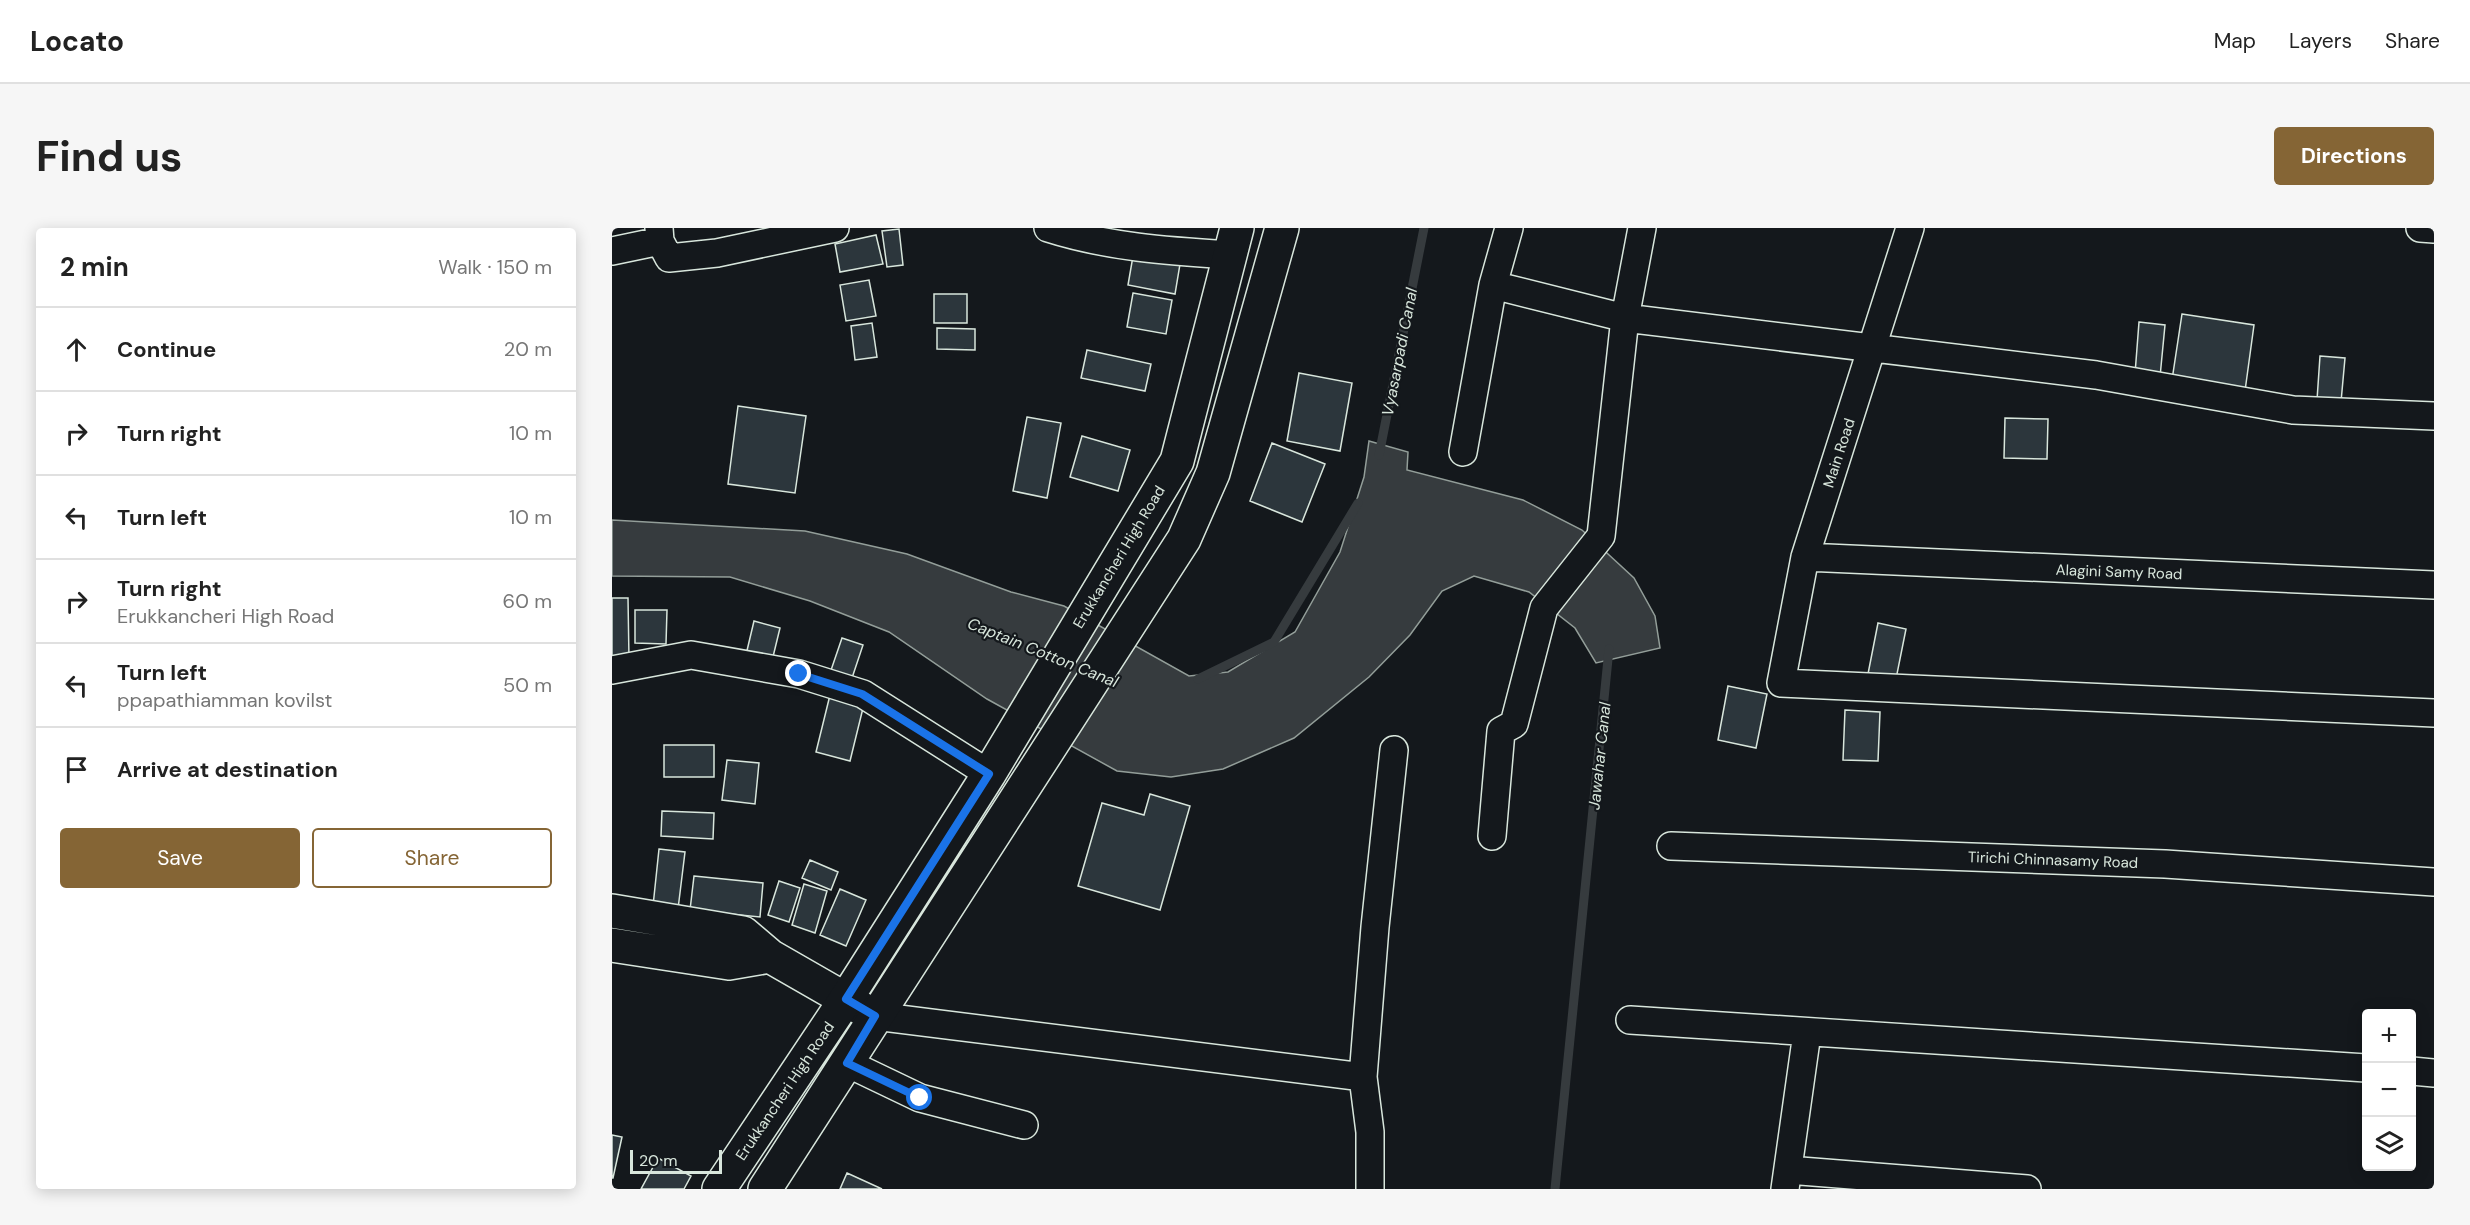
<!DOCTYPE html>
<meta charset="utf-8">
<style>
:root{--surface:#fff;--page:#f6f6f6;--text:#222;--muted:#767676;--line:#e0e0e0;--accent:#856535}
body{margin:0;font-family:"DM Sans",sans-serif;background:var(--page);color:var(--text)}
.controls{position:absolute;right:18px;bottom:18px;display:grid;overflow:hidden;border-radius:6px;box-shadow:0 3px 15px #0003}
.controls button{width:54px;height:54px;display:grid;place-items:center;padding:0;border:0;border-bottom:2px solid var(--line);background:var(--surface);color:var(--text);font:30px sans-serif}
.scale{position:absolute;left:18px;bottom:15px;width:92px;box-sizing:border-box;padding-left:6px;border:3px solid #d8e6dc;border-top:0;font-size:16px;line-height:21px;white-space:nowrap;color:#d8e6dc;-webkit-text-stroke:4px #14181c;paint-order:stroke}
.stop{position:absolute;width:18px;height:18px;margin:-14px;border:4px solid #1a73e8;border-radius:50%;background:#fff}
.stop.end{background:#1a73e8;border-color:#fff;box-shadow:0 2px 6px #0008}
.list{margin:0;padding:0;list-style:none}
h2{display:flex;justify-content:space-between;align-items:center;height:78px;margin:0;padding:0 24px;font-size:26px}
h2 small{font-size:20px;font-weight:400;color:var(--muted)}
.list li{display:grid;grid-template-columns:39px 1fr auto;gap:18px;align-items:center;box-sizing:border-box;height:84px;padding:0 24px;border-top:2px solid var(--line)}
.list b{display:block;font-size:22px;white-space:nowrap}
.list p{margin:0;font-size:20px;white-space:nowrap;color:var(--muted)}
.list em{font-size:20px;font-style:normal;color:var(--muted)}
.actions{display:flex;gap:12px;padding:18px 24px}
.actions a{flex:1;padding:14px 0;border:2px solid var(--accent);border-radius:6px;text-align:center;font-size:21px;color:var(--accent)}
.actions .main{background:var(--accent);color:#fff}
.icon{flex:none;width:33px;height:33px;fill:none;stroke:currentColor;stroke-width:2;stroke-linecap:round;stroke-linejoin:round}
.map{position:relative;flex:none;width:1822px;height:961px;overflow:hidden;border-radius:6px}
header{display:flex;align-items:center;gap:36px;box-sizing:border-box;height:84px;padding:0 30px;background:var(--surface);border-bottom:2px solid var(--line)}
header strong{font-size:28px}
nav{display:flex;gap:33px;margin-inline-start:auto;font-size:21px}
.intro{display:flex;align-items:center;justify-content:space-between;box-sizing:border-box;height:144px;padding:0 36px}
h1{margin:0;font-size:42px}
.button{padding:15px 27px;border-radius:6px;background:var(--accent);color:#fff;font-size:21px;font-weight:700}
main{display:flex;gap:36px;padding:0 36px}
aside{flex:1;background:var(--surface);border-radius:6px;box-shadow:0 3px 15px #0003}
.map>svg:first-child{display:block}
.water{fill:#363b3e;stroke:#939e99;stroke-width:1.5}
.lines{fill:none;stroke-linecap:round;stroke-linejoin:round}
.stream{stroke:#363b3e;stroke-width:9}
.building{fill:#2c363c;stroke:#d8e6dc;stroke-width:1.5}
.street-casing{stroke:#d8e6dc;stroke-width:30}
.secondary-casing{stroke:#d8e6dc;stroke-width:36}
.primary-casing{stroke:#d8e6dc;stroke-width:36}
.street{stroke:#14181c;stroke-width:27}
.secondary{stroke:#14181c;stroke-width:33}
.primary{stroke:#14181c;stroke-width:33}
.route{stroke:#1a73e8;stroke-width:8}
.labels{text-anchor:middle;stroke-width:4.5;stroke-linejoin:round;paint-order:stroke}
.street-label{font-size:15px;fill:#d8e6dc;stroke:#14181c}
.water-label{font-size:16px;font-style:italic;fill:#d8e6dc;stroke:#14181c}
</style>
<header>
<strong>Locato</strong>
<nav><a>Map</a><a>Layers</a><a>Share</a></nav>
</header>
<div class="intro"><h1>Find us</h1><a class="button">Directions</a></div>
<main>
<aside>
<h2>2 min<small>Walk · 150 m</small></h2>
<ul class="list">
<li><svg class="icon" aria-label="ahead" viewBox="0 0 24 24"><path d="M12 20V5M6 11l6-6 6 6"/></svg><div><b>Continue</b></div><em>20 m</em></li>
<li><svg class="icon" aria-label="right" viewBox="0 0 24 24"><path d="M7 20v-9h11M14 6l5 5-5 5"/></svg><div><b>Turn right</b></div><em>10 m</em></li>
<li><svg class="icon" aria-label="left" viewBox="0 0 24 24"><path d="M17 20v-9H6M10 6l-5 5 5 5"/></svg><div><b>Turn left</b></div><em>10 m</em></li>
<li><svg class="icon" aria-label="right" viewBox="0 0 24 24"><path d="M7 20v-9h11M14 6l5 5-5 5"/></svg><div><b>Turn right</b><p>Erukkancheri High Road</p></div><em>60 m</em></li>
<li><svg class="icon" aria-label="left" viewBox="0 0 24 24"><path d="M17 20v-9H6M10 6l-5 5 5 5"/></svg><div><b>Turn left</b><p>ppapathiamman kovilst</p></div><em>50 m</em></li>
<li><svg class="icon" aria-label="arrive" viewBox="0 0 24 24"><path d="M6 21V4h12l-3 4 3 4H6"/></svg><div><b>Arrive at destination</b></div></li>
</ul>
<div class="actions"><a class="main">Save</a><a>Share</a></div>
</aside>
<div class="map">
<svg width="1822" height="961" viewBox="0 0 1822 961">
<rect width="100%" height="100%" fill="#14181c"/>
<!-- water -->
<path class="water" d="M757,213L796,224L795,242L911,272L970,302L1022,350L1043,388L1048,420L984,435L963,400L917,364L862,348L830,363L798,407L757,449L682,510L611,541L559,549L505,543L375,471L277,404L198,373L118,349L0,348V292L193,303L295,326L399,364L452,378L577,448L616,444L683,404L728,324L752,249Z"/>
<g class="lines">
<!-- stream -->
<path class="stream" d="M767,227L812,0
M586,451L662,414L746,275
M943,961L997,421"/>
</g>
<!-- building -->
<path class="building" d="M287,1L291,37L275,39L270,3Z
M264,7L271,36L228,44L223,16Z
M521,28L568,36L563,66L516,57Z
M257,52L264,88L234,93L228,57Z
M521,65L560,72L554,106L515,99Z
M322,66H355V95H322Z
M1570,86L1642,97L1633,163L1560,152Z
M1527,94L1553,97L1548,149L1523,146Z
M260,95L265,129L243,132L239,98Z
M325,100L363,101V122L325,121Z
M475,122L539,136L533,163L469,150Z
M1708,128L1733,130L1729,174L1705,172Z
M687,145L740,155L728,223L675,213Z
M126,178L194,188L183,265L116,256Z
M415,189L449,195L435,270L401,263Z
M1393,190L1436,191L1435,231L1392,230Z
M470,208L518,222L506,263L458,249Z
M660,215L713,236L690,294L638,273Z
M0,370H16L17,431L0,432Z
M23,382H55L54,416L23,415Z
M142,393L168,400L159,437L133,431Z
M1266,395L1294,401L1283,456L1255,451Z
M230,410L251,417L238,456L217,448Z
M1116,458L1155,466L1144,520L1106,512Z
M218,467L252,476L238,533L204,524Z
M1233,482L1268,484L1266,533L1231,532Z
M52,517H102V549H52Z
M115,532L147,535L143,576L110,572Z
M538,566L578,578L548,682L466,658L490,575L532,587Z
M50,583L102,585L101,611L49,608Z
M47,621L73,624L66,681L41,678Z
M198,632L226,644L219,662L190,650Z
M82,648L151,655L148,689L78,682Z
M167,653L188,660L177,694L156,687Z
M192,656L215,663L203,705L180,697Z
M228,661L254,672L234,718L208,707Z
M0,907L10,909L1,950H0Z
M46,930L79,948L72,961H29Z
M235,945L270,961H228Z"/>
<g class="lines">
<defs>
<path id="street" d="M47,0L48,13L57,30L105,25L223,0
M436,0C495,19 556,23 618,27
M1298,0L1193,329L1169,455L1822,485
M1808,0L1822,1
M0,23L48,13
M881,57L1013,90L1484,147L1681,182L1822,188
M851,224L881,57L897,0
M1193,329L1822,357
M0,442L79,427L187,446L251,466L377,546
M880,608L889,503L902,496L932,380L989,308L1013,90L1030,0
M1059,618L1553,636L1822,654
M263,788L751,849
M1018,792L1754,840
M235,835L308,870L412,897
M1800,843L1822,845
M1176,942L1415,961
M758,961V904L751,849L763,699L782,522
M1173,961L1195,805"/>
<path id="secondary" d="M0,683L131,705L158,728L259,786
M0,717L117,735L158,728"/>
<path id="primary" d="M107,961L234,771L377,546L565,233L625,0
M153,961L572,311L601,245L670,0"/>
</defs>
<!-- street casing -->
<use href="#street" class="street-casing"/>
<!-- secondary casing -->
<use href="#secondary" class="secondary-casing"/>
<!-- primary casing -->
<use href="#primary" class="primary-casing"/>
<!-- street -->
<use href="#street" class="street"/>
<!-- secondary -->
<use href="#secondary" class="secondary"/>
<!-- primary -->
<use href="#primary" class="primary"/>
</g>
<g class="lines">
<!-- route -->
<path class="route" d="M187,446L250,466L377,546L234,771L263,788L235,835L308,870"/>
</g>
<g class="labels">
<!-- street labels -->
<g class="street-label">
<text transform="translate(1227 225) rotate(-72)" y="5">Main Road</text>
<text transform="translate(507 329) rotate(-59)" y="5">Erukkancheri High Road</text>
<text transform="translate(1507 344) rotate(2)" y="5">Alagini Samy Road</text>
<text transform="translate(1441 632) rotate(2)" y="5">Tirichi Chinnasamy Road</text>
<text transform="translate(173 863) rotate(-56)" y="5">Erukkancheri High Road</text>
</g>
<!-- water labels -->
<g class="water-label">
<text transform="translate(787 124) rotate(-79)" y="6">Vyasarpadi Canal</text>
<text transform="translate(431 424) rotate(22)" y="6">Captain Cotton Canal</text>
<text transform="translate(987 528) rotate(-84)" y="6">Jawahar Canal</text>
</g>
</g>
</svg>
<div class="controls">
<button>+</button>
<button>−</button>
<button><svg class="icon" aria-label="layers" viewBox="0 0 24 24"><path d="M12 4l9 5-9 5-9-5zM3 14l9 5 9-5"/></svg></button>
</div>
<div class="scale">20 m</div>
<div class="stop" style="left:308px;top:870px"></div>
<div class="stop end" style="left:187px;top:446px"></div>
</div>
</main>
